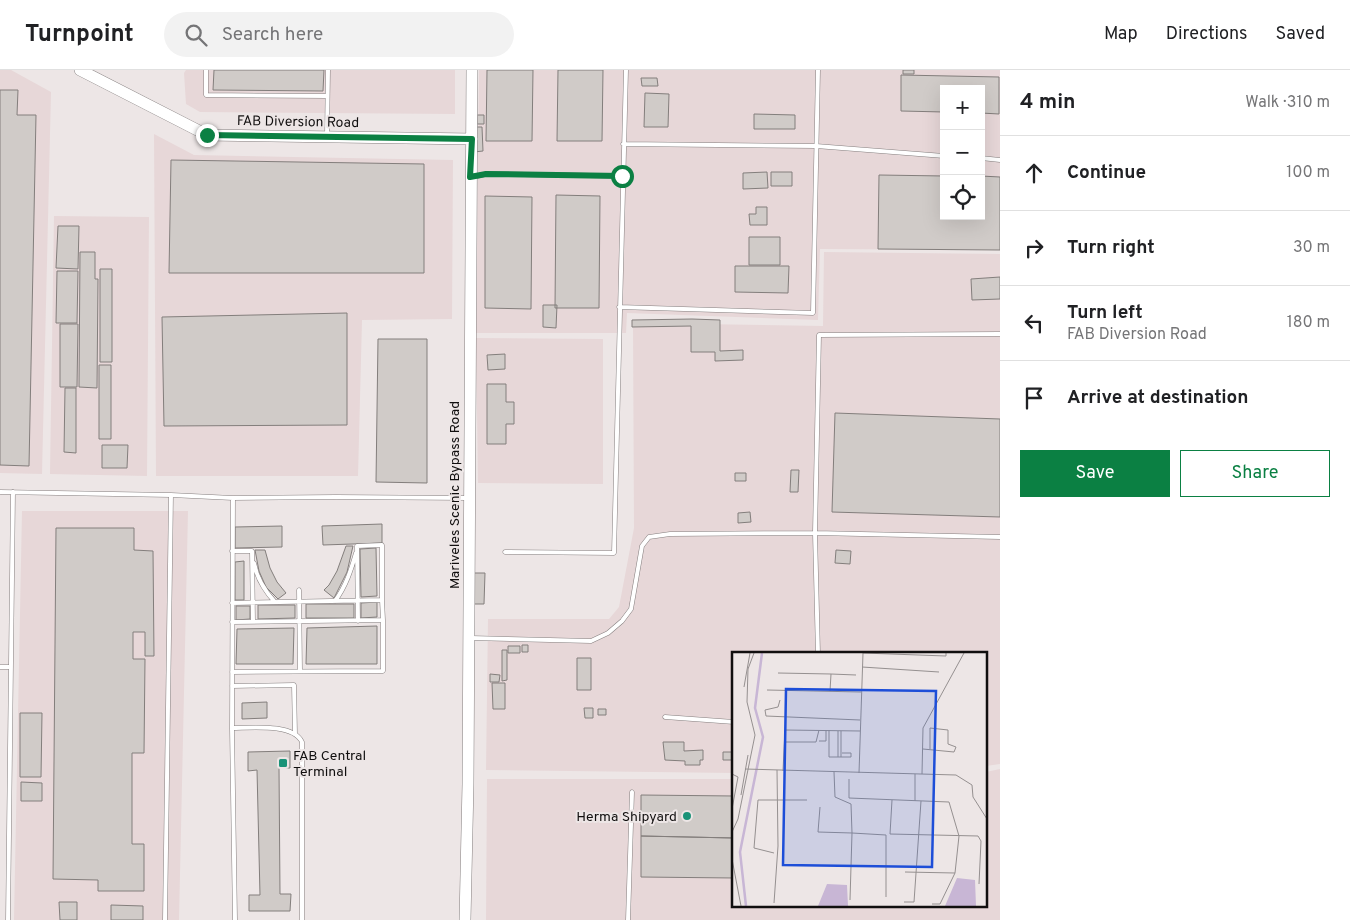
<!DOCTYPE html>
<meta charset="utf-8">
<style>
:root{--surface:#fff;--page:#f2f2f2;--text:#202124;--muted:#757577;--line:#e0e0e0;--accent:#0b8043}
body{margin:0;font-family:Overpass,sans-serif;background:var(--page);color:var(--text)}
.controls{position:absolute;right:15px;top:15px;display:grid;overflow:hidden;border-radius:0px;box-shadow:0 5px 20px #0002}
.controls button{width:45px;height:45px;display:grid;place-items:center;padding:0;border:0;border-bottom:1px solid var(--line);background:var(--surface);color:var(--text);font:25px sans-serif}
.stop{position:absolute;width:15px;height:15px;margin:-11px;border:4px solid #0b8043;border-radius:50%;background:#fff}
.stop.end{background:#0b8043;border-color:#fff;box-shadow:0 1px 5px #0008}
.list{margin:0;padding:0;list-style:none}
h2{display:flex;justify-content:space-between;align-items:center;height:65px;margin:0;padding:0 20px;font-size:21px}
h2 small{font-size:16px;font-weight:400;color:var(--muted)}
.list li{display:grid;grid-template-columns:32px 1fr auto;gap:15px;align-items:center;box-sizing:border-box;height:75px;padding:0 20px;border-top:1px solid var(--line)}
.list b{display:block;font-size:19px;white-space:nowrap}
.list p{margin:0;font-size:16px;white-space:nowrap;color:var(--muted)}
.list em{font-size:16px;font-style:normal;color:var(--muted)}
.actions{display:flex;gap:10px;padding:15px 20px}
.actions a{flex:1;padding:11px 0;border:1px solid var(--accent);border-radius:0px;text-align:center;font-size:18px;color:var(--accent)}
.actions .main{background:var(--accent);color:#fff}
.icon{flex:none;width:28px;height:28px;fill:none;stroke:currentColor;stroke-width:2;stroke-linecap:round;stroke-linejoin:round}
.map{position:relative;flex:none;width:1000px;height:850px;overflow:hidden}
header{display:flex;align-items:center;gap:30px;box-sizing:border-box;height:70px;padding:0 25px;background:var(--surface);border-bottom:1px solid var(--line)}
header strong{font-size:24px}
nav{display:flex;gap:28px;margin-inline-start:auto;font-size:18px}
.search{width:350px;height:45px;background:var(--page);display:flex;align-items:center;gap:12px;box-sizing:border-box;padding:0 18px;border-radius:28px;color:var(--muted);font-size:19px}
main{display:flex}
aside{flex:1;background:var(--surface)}
.map>svg:first-child{display:block}
.built{fill:#e7d7d8;fill-rule:evenodd}
.building{fill:#d0cbc8;stroke:#837e7c}
.lines{fill:none;stroke-linecap:round;stroke-linejoin:round}
.service-casing{stroke:#857f7f;stroke-width:5}
.secondary-casing{stroke:#857f7f;stroke-width:12}
.service{stroke:#fff;stroke-width:4}
.secondary{stroke:#fff;stroke-width:11}
.route{stroke:#0b8043;stroke-width:6}
.poi-dot{fill:#1a9378;stroke:#ede6e6;stroke-width:2}
.labels{text-anchor:middle;stroke-width:4;stroke-linejoin:round;paint-order:stroke}
.street-label{font-size:14px;fill:#110f0f;stroke:#ede6e6}
.poi-label{font-size:14px;fill:#110f0f;stroke:#ede6e6;text-anchor:start}
.inset-river{fill:none;stroke:#c8b6d5;stroke-width:2.5}
.inset-road{fill:none;stroke:#959090;stroke-width:1}
.view{fill:#1d4ed8;fill-opacity:0.15;stroke:#1d4ed8;stroke-width:2.5}
.inset-edge{fill:none;stroke:#110f0f;stroke-width:2.5}
</style>
<header>
<strong>Turnpoint</strong>
<div class="search"><svg class="icon" aria-label="search" viewBox="0 0 24 24"><circle cx="10" cy="10" r="6"/><path d="M15 15l6 6"/></svg>Search here</div>
<nav><a>Map</a><a>Directions</a><a>Saved</a></nav>
</header>
<main>
<div class="map">
<svg width="1000" height="850" viewBox="0 0 1000 850">
<rect width="100%" height="100%" fill="#ede6e6"/>
<!-- built -->
<path class="built" d="M0,0H11L51,22L42,404L0,403Z
M186,0H455V44L200,42L186,34L184,3Z
M479,0H1000V180L820,179L818,250L627,243L626,263H476ZM944,19H981V146H944Z
M154,64L194,85L453,90L452,249L362,250L358,406H156Z
M54,146L149,147L147,406L50,404Z
M824,182L1000,184V694L986,696V584H734V703L486,700L488,549H609L619,537L634,458L633,253L823,256Z
M476,268L603,269V414L478,413Z
M22,441H188L179,850H14Z
M1000,699V850H486L487,709H734V836H986V702Z"/>
<!-- building -->
<path class="building" d="M214,0H324L323,21L213,20Z
M487,0H533L532,71H486Z
M558,0H603L602,71H557Z
M903,0H914V4H903Z
M901,5L999,7V44L981,43V19H944V42L901,41Z
M641,8H657L658,16H642Z
M0,20H18L17,45H36L29,396L0,395Z
M645,23L669,24L668,57H644Z
M754,44L795,45V59H754Z
M477,45H484V54H477Z
M473,57H482L483,81L474,82Z
M171,90L424,94V203H169Z
M767,102L768,118L743,119V103Z
M771,102H792V116H771Z
M879,105L944,106V146H981V106L1000,107V180L878,179Z
M556,125L600,126L599,238H555Z
M485,126L532,127L531,239L485,238Z
M756,137H767V155H750L749,144H756Z
M58,156H79L78,199L56,198Z
M749,167H780V195H749Z
M80,182H95V209H98L97,318L79,317Z
M735,196H789L788,223L735,222Z
M100,199H112V292H100Z
M57,201H78L77,253H56Z
M1000,207V229L972,230L971,209Z
M543,235H557L556,258L543,257Z
M347,243V355L164,356L162,247Z
M692,249L720,250V281L743,280V290L715,291V282H691V256L632,257V250Z
M60,254H78L77,317H60Z
M378,269H427V413L376,412Z
M505,284V299L488,300L487,285Z
M99,295H111V369H99Z
M487,314H506V332H514V354H506V374H487Z
M65,318H76V383L64,382Z
M835,343L1000,349V447L832,442Z
M102,375H128L127,398H102Z
M791,400H799L798,422H790Z
M735,403H746V411H735Z
M750,442L751,452L738,453V443Z
M382,454V473L323,475L322,456Z
M282,456V477L235,478V457Z
M56,458H134V480L153,481L154,586H145V562H133V589H145L144,683H132V774H144V821H98V810L53,809Z
M346,476H353L347,502L334,528L324,520L329,515L337,501Z
M376,478L377,526L361,527L360,479Z
M255,480H265L270,498L277,512L286,523L278,529L266,517L259,501Z
M836,480L851,481L850,494L835,493Z
M244,491V530H235V492Z
M474,503H485L484,534H474Z
M377,532V547L361,548V533Z
M306,534H354V548H306Z
M258,535H295V548L258,549Z
M236,536H250V549L236,550Z
M377,556V594H306L307,558Z
M294,558L293,594H236L237,559Z
M522,575H528V582H522Z
M508,576H520V583H508Z
M502,580H507V610L502,611Z
M577,588H591V620H577Z
M490,604L500,605L499,612H490Z
M492,613H505V639H493Z
M267,632V648L242,649V633Z
M584,638H593V648H585Z
M598,639H606V645H598Z
M20,643H42L41,707H20Z
M663,672H684V681L703,680V690H700V695H685V691L665,690Z
M290,681V698H279L280,824H291L290,841H249V825H260L257,700L248,701V682Z
M723,682H734V690H723Z
M21,712L42,713V731H21Z
M641,725L734,726V768L641,766Z
M641,766L734,768V808L641,807Z
M59,832H77V850H60Z
M111,835L143,836V850H111Z"/>
<g class="lines">
<defs>
<path id="service" d="M206,0V25L327,26
M327,65L328,0
M623,74L816,76L944,86
M981,88L1000,90
M473,107L486,104L622,106
M619,237L813,243L818,0
M0,422L171,425L233,428L336,427L468,428
M233,428L232,658L235,850
M232,481H252
M252,481L253,552
M505,482L614,483L626,0
M254,493C257,509 264,520 275,532
M299,520L300,601
M335,531C346,516 351,500 356,483
M232,533L382,530L383,550
M358,551L357,476L382,475V530
M471,568L591,571L608,563L622,551L631,539L642,476L649,467L670,464L815,463L819,265L1000,264
M818,584L815,463L1000,467
M0,597H11
M232,602L383,601V550L232,552
M232,616L294,615L295,664
M665,647L734,652
M232,658C250,658 293,653 302,672V850
M8,850L13,422
M165,850L171,425
M628,850L632,722"/>
<path id="secondary" d="M80,0L207,65L472,69
M465,850L468,714L472,0"/>
</defs>
<!-- service casing -->
<use href="#service" class="service-casing"/>
<!-- secondary casing -->
<use href="#secondary" class="secondary-casing"/>
<!-- service -->
<use href="#service" class="service"/>
<!-- secondary -->
<use href="#secondary" class="secondary"/>
</g>
<g class="lines">
<!-- route -->
<path class="route" d="M207,65L472,69L470,107L486,104L622,106"/>
</g>
<!-- markers -->
<g class="poi-dot">
<rect x="278" y="688" width="10" height="10" rx="2.5"/>
<circle cx="687" cy="746" r="5"/>
</g>
<g class="labels">
<!-- street labels -->
<g class="street-label">
<text transform="translate(298 51) rotate(1)" y="5">FAB Diversion Road</text>
<text transform="translate(454 425) rotate(-90)" y="5">Mariveles Scenic Bypass Road</text>
</g>
<!-- poi labels -->
<g class="poi-label">
<text x="293" y="690">FAB Central<tspan x="293" dy="16">Terminal</tspan></text>
<text x="677" y="751" text-anchor="end">Herma Shipyard</text>
</g>
</g>
<!-- overview -->
<g transform="translate(732 582)">
<rect width="255" height="255" fill="#ede6e6"/>
<path d="M225,226L243,228L244,254H213ZM95,232L115,233L116,254H120H86Z" fill="#c8b6d5"/>
<path class="inset-river" d="M14,254L8,200L31,85L23,56L30,1"/>
<path class="inset-road" d="M131,1L214,4V1M130,15L207,20M46,21L99,22L98,39M99,22L124,23M12,35L18,1M35,38L129,40M48,48L46,55L33,58L34,64L128,68M97,78V105H106V79M87,89H94V78M52,90H84L87,78M191,97L222,100L224,95L216,92V78L198,76V97M106,105H109V79M109,105H119V101H110M13,117L224,123L240,133L241,145L255,167M51,119L53,78L128,79M102,120L103,145L119,152L120,181L154,183V245M127,121L131,1M0,122L6,125L0,157M190,122L191,76L232,1M117,127V146L217,150L227,184L223,221L208,252H200M9,143L16,103M160,148L158,182L246,184L249,189L247,232M183,149V122M88,155L86,180L120,181L118,248M0,180L6,167L23,83L15,50L16,17L22,1M255,184V205M42,201L22,196L26,148H75M0,207L9,254M173,220L223,221M172,250H182L189,149M42,251L46,194L45,118"/>
<path class="view" d="M54,37L204,39L200,215L51,213Z"/>
<rect width="255" height="255" class="inset-edge"/>
</g>
</svg>
<div class="controls">
<button>+</button>
<button>−</button>
<button><svg class="icon" aria-label="locate" viewBox="0 0 24 24"><circle cx="12" cy="12" r="6"/><path d="M12 2v4M12 18v4M2 12h4M18 12h4"/></svg></button>
</div>
<div class="stop" style="left:622px;top:106px"></div>
<div class="stop end" style="left:207px;top:65px"></div>
</div>
<aside>
<h2>4 min<small>Walk · 310 m</small></h2>
<ul class="list">
<li><svg class="icon" aria-label="ahead" viewBox="0 0 24 24"><path d="M12 20V5M6 11l6-6 6 6"/></svg><div><b>Continue</b></div><em>100 m</em></li>
<li><svg class="icon" aria-label="right" viewBox="0 0 24 24"><path d="M7 20v-9h11M14 6l5 5-5 5"/></svg><div><b>Turn right</b></div><em>30 m</em></li>
<li><svg class="icon" aria-label="left" viewBox="0 0 24 24"><path d="M17 20v-9H6M10 6l-5 5 5 5"/></svg><div><b>Turn left</b><p>FAB Diversion Road</p></div><em>180 m</em></li>
<li><svg class="icon" aria-label="arrive" viewBox="0 0 24 24"><path d="M6 21V4h12l-3 4 3 4H6"/></svg><div><b>Arrive at destination</b></div></li>
</ul>
<div class="actions"><a class="main">Save</a><a>Share</a></div>
</aside>
</main>
